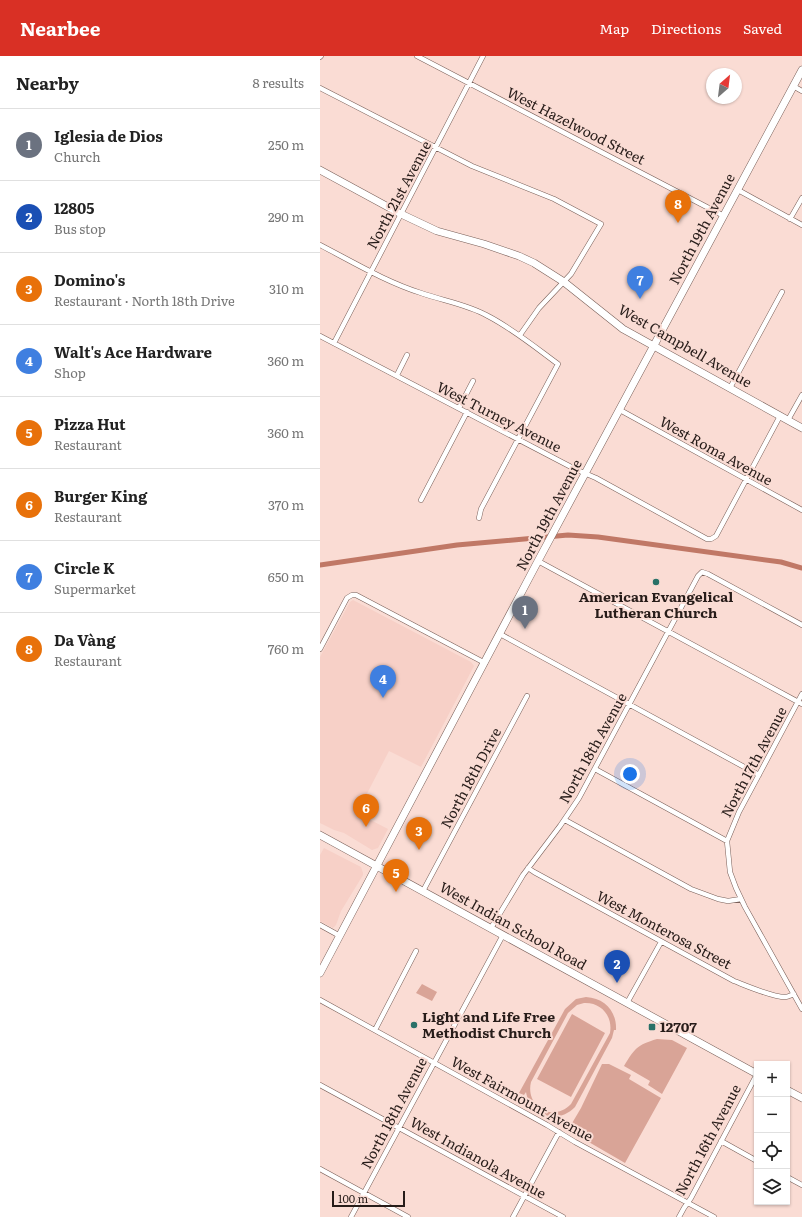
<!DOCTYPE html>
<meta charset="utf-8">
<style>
:root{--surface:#fff;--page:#f6f6f6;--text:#222;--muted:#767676;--line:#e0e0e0;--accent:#d93025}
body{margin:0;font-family:Literata,serif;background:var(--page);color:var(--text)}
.controls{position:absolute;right:12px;bottom:12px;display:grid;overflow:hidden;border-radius:0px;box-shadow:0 1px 3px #0004}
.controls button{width:36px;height:36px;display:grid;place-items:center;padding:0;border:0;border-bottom:1px solid var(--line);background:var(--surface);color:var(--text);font:20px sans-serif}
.compass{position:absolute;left:386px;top:12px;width:36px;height:36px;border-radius:50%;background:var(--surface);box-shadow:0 1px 3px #0004;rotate:28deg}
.scale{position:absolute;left:12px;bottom:10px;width:73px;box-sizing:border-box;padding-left:4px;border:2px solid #271c19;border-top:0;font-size:11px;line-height:14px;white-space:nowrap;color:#271c19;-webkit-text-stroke:3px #fadcd4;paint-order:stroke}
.you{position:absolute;left:310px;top:718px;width:14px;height:14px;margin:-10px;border:3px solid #fff;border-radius:50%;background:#1a73e8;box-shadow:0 0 0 6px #1a73e833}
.badge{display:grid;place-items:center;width:26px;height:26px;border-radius:50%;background:var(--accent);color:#fff;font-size:13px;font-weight:700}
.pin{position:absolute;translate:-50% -33px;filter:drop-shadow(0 1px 2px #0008)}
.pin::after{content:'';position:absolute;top:21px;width:14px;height:12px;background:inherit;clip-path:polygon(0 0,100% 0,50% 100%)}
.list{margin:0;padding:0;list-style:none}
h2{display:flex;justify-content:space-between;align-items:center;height:52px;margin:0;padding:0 16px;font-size:17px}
h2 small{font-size:13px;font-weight:400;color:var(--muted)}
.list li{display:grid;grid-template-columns:26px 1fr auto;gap:12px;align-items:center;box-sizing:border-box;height:72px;padding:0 16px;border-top:1px solid var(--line)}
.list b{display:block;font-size:15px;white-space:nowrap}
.list p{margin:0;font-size:13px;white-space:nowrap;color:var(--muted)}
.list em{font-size:13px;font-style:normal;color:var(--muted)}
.icon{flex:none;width:22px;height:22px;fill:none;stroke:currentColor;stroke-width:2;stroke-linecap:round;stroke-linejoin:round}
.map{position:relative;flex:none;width:482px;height:1161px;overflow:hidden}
header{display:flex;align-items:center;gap:24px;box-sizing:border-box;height:56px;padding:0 20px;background:var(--accent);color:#fff}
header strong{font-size:19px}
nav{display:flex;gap:22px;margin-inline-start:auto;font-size:14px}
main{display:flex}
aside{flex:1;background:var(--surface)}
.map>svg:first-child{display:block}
.built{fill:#f7d0c7}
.green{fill:#d9a497;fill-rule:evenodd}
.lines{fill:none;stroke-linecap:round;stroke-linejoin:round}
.canal{stroke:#c07866;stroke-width:5}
.street-casing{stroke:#795f58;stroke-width:5.5}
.secondary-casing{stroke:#795f58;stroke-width:8}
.primary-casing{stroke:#795f58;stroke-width:8}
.street{stroke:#fff;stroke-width:4.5}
.secondary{stroke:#fff;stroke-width:7}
.primary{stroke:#fff;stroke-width:7}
.poi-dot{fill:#297168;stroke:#fadcd4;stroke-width:1.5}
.labels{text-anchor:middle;stroke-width:4;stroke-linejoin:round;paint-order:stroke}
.street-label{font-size:14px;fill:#271c19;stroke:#fadcd4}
.poi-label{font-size:14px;font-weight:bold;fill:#271c19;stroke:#fadcd4;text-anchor:start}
</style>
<header>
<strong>Nearbee</strong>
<nav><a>Map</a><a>Directions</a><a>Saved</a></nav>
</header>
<main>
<aside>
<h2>Nearby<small>8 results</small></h2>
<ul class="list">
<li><span class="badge" style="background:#6b7280">1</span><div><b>Iglesia de Dios</b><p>Church</p></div><em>250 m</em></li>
<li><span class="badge" style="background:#1a4fb4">2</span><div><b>12805</b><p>Bus stop</p></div><em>290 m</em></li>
<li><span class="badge" style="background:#e8710a">3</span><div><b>Domino's</b><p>Restaurant · North 18th Drive</p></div><em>310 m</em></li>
<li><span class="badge" style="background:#3f7fe0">4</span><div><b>Walt's Ace Hardware</b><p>Shop</p></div><em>360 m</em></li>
<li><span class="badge" style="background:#e8710a">5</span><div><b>Pizza Hut</b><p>Restaurant</p></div><em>360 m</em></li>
<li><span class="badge" style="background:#e8710a">6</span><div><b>Burger King</b><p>Restaurant</p></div><em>370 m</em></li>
<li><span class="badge" style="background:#3f7fe0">7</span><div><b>Circle K</b><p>Supermarket</p></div><em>650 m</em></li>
<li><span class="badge" style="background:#e8710a">8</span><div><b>Da Vàng</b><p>Restaurant</p></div><em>760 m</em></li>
</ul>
</aside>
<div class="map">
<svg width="482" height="1161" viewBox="0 0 482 1161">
<rect width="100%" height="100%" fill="#fadcd4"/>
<!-- built -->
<path class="built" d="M33,544L151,606L154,610L101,711L69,695L37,757L68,773L58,792L52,794L24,777L14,774L0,767V601L30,546Z
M4,792L41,811L43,817V819L21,855L16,869L13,872L0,865V799Z"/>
<!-- green -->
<path class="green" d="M102,928L117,936L112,945L96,937Z
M266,941C285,942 297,956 296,974H294L292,982L255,1051C238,1069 210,1060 206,1036L204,1039L199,1037L245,953L256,943ZM264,947C281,946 293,960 290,977L251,1048C233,1067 205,1051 211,1026L248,957L257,949Z
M252,958L285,977L251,1041L217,1023Z
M337,983L352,984L367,992L342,1038L328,1029L330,1025L304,1010C315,992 317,989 337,983Z
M282,1008H289L311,1019L309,1023L341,1042L305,1107L248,1074L261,1052Z"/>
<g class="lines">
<!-- canal -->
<path class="canal" d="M0,509L137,489L248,479L278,481L461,506L482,512"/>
<defs>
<path id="street" d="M97,0L404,160
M0,1L1,0
M473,30L482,35
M0,32L152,110L234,143L281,168L251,218L219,252L200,279
M418,134L482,169
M470,163L482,142
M0,189C33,206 66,226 101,237C124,245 147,248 168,260C193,273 215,291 238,308L161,453L159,462
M0,280L255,413L276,422L387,483H391L396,480L460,360
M14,287L163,0
M77,319L87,299
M410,332L462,236
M139,352L153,325
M300,354L482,454
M468,364L482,339
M101,444L147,356
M218,505L482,648
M180,578L439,719
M0,593L27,542L32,539H36L165,607
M482,638L419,756L407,785L410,816L416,832L425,851L482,953
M275,713L407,785
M245,764L371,833L398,843L408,845L421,843
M208,812L214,816L414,925C427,930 452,941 465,941C468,941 471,939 474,938
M103,835L207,640
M0,869L20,880
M171,872L203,819L240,770L259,742L378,520L382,516L388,518L482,569
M0,944L227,1069L255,1086L394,1161
M307,947L341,886
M55,974L96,895
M0,1029L243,1161
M401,1085L437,1105
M0,1113L88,1161
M467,1121L482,1129
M31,1161L183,879
M193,1161L239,1076
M359,1161L364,1152L371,1142L437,1018"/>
<path id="secondary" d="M0,114L81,158L117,175L164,188L199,200L214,207L244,226L303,273L482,372
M0,779L437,1018
M467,1034L482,1042"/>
<path id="primary" d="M0,917L218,505L482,14"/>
</defs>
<!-- street casing -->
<use href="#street" class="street-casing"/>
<!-- secondary casing -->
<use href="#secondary" class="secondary-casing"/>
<!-- primary casing -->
<use href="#primary" class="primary-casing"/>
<!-- street -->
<use href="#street" class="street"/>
<!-- secondary -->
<use href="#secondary" class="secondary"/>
<!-- primary -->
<use href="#primary" class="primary"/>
</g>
<!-- markers -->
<g class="poi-dot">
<circle cx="336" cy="526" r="4"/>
<circle cx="94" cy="969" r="4"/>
<rect x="328" y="967" width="8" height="8" rx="2"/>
</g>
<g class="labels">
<!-- street labels -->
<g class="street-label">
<text transform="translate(256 70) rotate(27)" y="5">West Hazelwood Street</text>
<text transform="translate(79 139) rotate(-62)" y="5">North 21st Avenue</text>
<text transform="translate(382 173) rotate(-62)" y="5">North 19th Avenue</text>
<text transform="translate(365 290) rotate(30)" y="5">West Campbell Avenue</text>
<text transform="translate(179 361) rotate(27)" y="5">West Turney Avenue</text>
<text transform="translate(396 395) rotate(29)" y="5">West Roma Avenue</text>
<text transform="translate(229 459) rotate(-62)" y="5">North 19th Avenue</text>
<text transform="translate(273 692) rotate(-61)" y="5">North 18th Avenue</text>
<text transform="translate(434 706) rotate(-62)" y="5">North 17th Avenue</text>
<text transform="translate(151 722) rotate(-62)" y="5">North 18th Drive</text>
<text transform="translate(193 870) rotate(29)" y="5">West Indian School Road</text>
<text transform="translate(344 874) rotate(28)" y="5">West Monterosa Street</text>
<text transform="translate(202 1043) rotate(29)" y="5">West Fairmount Avenue</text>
<text transform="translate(74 1057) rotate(-62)" y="5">North 18th Avenue</text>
<text transform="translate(388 1084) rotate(-62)" y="5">North 16th Avenue</text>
<text transform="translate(158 1102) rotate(29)" y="5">West Indianola Avenue</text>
</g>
<!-- poi labels -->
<g class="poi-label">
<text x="336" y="546" text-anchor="middle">American Evangelical<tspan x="336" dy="16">Lutheran Church</tspan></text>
<text x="102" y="966">Light and Life Free<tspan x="102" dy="16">Methodist Church</tspan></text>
<text x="340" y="976">12707</text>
</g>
</g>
</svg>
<div class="controls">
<button>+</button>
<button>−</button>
<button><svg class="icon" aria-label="locate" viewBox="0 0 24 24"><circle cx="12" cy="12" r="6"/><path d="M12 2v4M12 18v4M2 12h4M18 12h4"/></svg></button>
<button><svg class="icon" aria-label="layers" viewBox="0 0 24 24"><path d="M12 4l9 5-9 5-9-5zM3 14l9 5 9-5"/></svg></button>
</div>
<svg class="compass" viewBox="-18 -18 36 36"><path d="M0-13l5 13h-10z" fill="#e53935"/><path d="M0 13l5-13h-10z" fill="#767676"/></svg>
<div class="scale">100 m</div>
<div class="you"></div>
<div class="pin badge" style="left:205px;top:573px;background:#6b7280">1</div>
<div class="pin badge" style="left:297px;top:927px;background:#1a4fb4">2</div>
<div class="pin badge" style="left:99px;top:794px;background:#e8710a">3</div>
<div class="pin badge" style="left:63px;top:642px;background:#3f7fe0">4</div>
<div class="pin badge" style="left:76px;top:836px;background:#e8710a">5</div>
<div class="pin badge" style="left:46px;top:771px;background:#e8710a">6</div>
<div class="pin badge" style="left:320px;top:243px;background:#3f7fe0">7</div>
<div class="pin badge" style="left:358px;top:167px;background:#e8710a">8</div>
</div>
</main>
